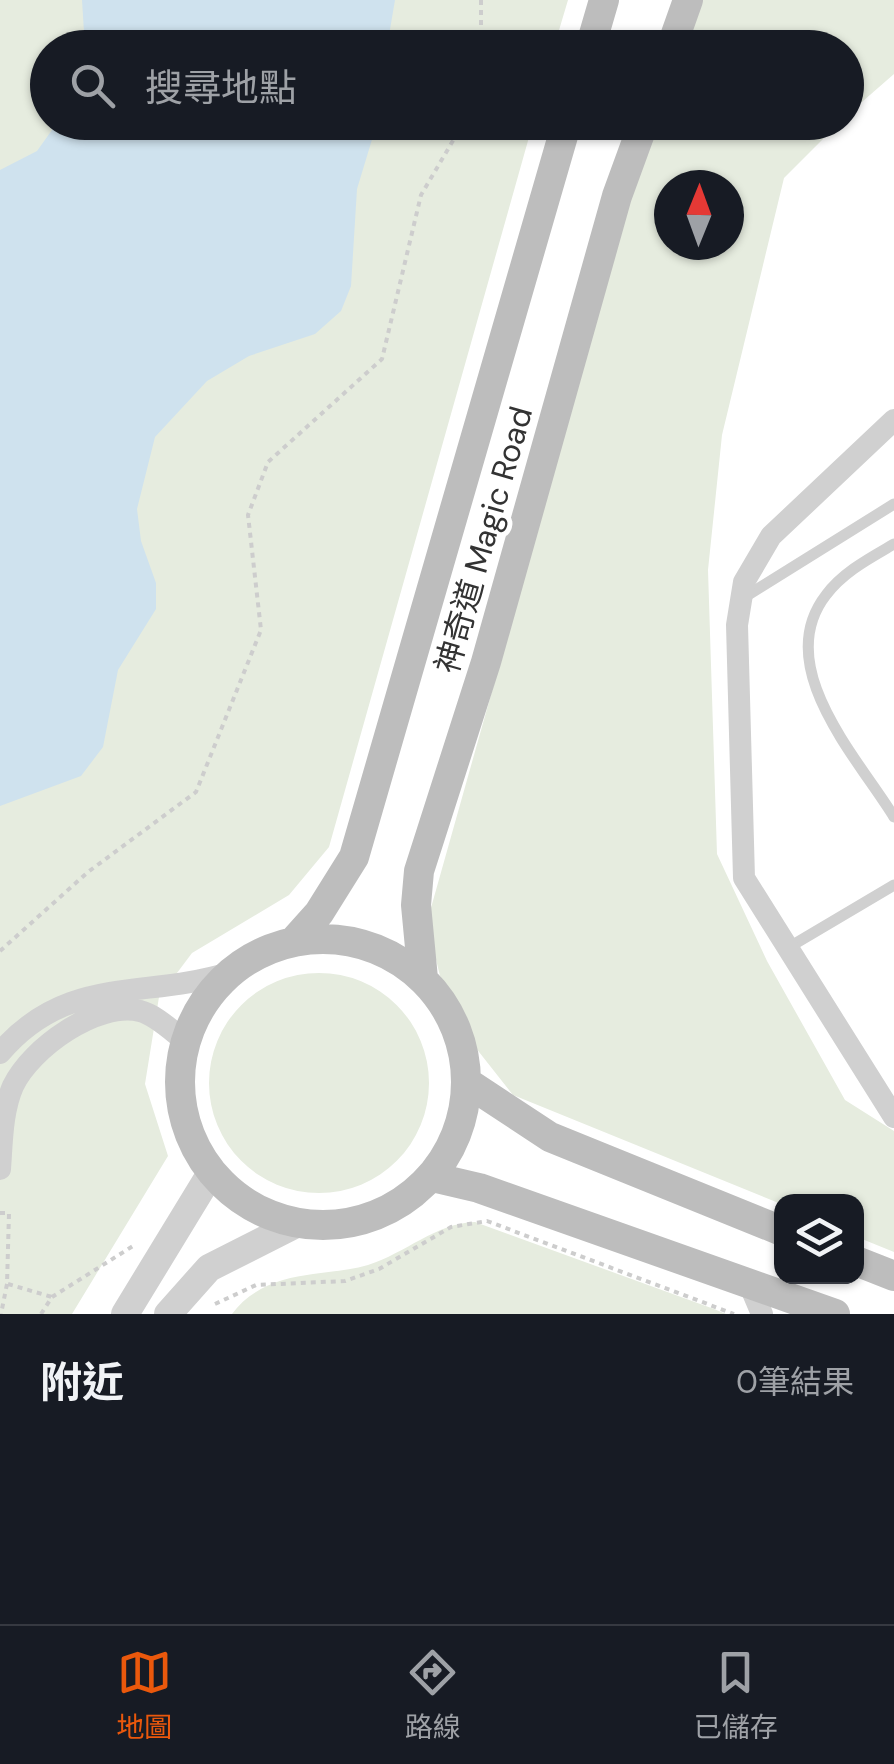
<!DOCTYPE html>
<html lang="zh-TW">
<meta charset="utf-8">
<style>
:root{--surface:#171b24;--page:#20242c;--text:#f1f3f6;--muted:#9ea1a6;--line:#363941;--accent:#ea580c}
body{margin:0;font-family:"DM Sans","Noto Sans TC",sans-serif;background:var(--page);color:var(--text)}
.controls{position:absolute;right:30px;bottom:30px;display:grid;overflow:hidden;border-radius:20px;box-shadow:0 2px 8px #0004}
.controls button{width:90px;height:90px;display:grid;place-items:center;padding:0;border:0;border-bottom:2px solid var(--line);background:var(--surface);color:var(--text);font:50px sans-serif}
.compass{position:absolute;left:654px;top:170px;width:90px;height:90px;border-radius:50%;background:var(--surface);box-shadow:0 2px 8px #0004;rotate:1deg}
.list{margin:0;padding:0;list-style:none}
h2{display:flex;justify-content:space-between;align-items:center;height:130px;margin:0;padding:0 40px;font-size:42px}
h2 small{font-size:32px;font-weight:400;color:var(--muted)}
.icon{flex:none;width:55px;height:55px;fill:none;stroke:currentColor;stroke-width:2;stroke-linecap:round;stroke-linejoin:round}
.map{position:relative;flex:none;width:894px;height:1314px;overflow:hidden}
.search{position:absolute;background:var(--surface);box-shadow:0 2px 8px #0004;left:30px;right:30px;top:30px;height:110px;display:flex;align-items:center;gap:25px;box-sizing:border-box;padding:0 35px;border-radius:55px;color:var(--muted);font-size:38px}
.sheet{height:310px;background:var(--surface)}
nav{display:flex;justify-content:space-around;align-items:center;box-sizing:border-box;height:140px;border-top:2px solid var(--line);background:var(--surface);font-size:28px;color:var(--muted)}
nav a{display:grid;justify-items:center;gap:5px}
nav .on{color:var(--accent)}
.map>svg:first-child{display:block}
.green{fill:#e6ecdf;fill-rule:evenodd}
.water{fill:#cfe2ee}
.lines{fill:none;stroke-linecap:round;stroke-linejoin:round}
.path{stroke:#cdcdcd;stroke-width:4;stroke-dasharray:5 5;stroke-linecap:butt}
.service{stroke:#d0d0d0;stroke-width:11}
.minor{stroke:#d0d0d0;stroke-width:22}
.tertiary{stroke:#d0d0d0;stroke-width:28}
.secondary{stroke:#bdbdbd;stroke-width:30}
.labels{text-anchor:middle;stroke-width:10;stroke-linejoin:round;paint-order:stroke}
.street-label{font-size:32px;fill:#333;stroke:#fff}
</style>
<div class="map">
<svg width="894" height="1314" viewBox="0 0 894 1314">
<rect width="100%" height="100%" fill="#fff"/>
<!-- green -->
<path class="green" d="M0,0H568L554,47L48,48V122L533,123L329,847L289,895L192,953L159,997L145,1084L168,1156L72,1314H0Z
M696,0H894V74L847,115L846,48H676Z
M652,123H839L784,178L722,435L708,570L717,854L767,961L845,1100L894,1131V1252L857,1237L856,1202L781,1204L513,1095L468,1038L457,1003L440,976L427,922ZM669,185H729V245H669Z
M209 1083a110 110 0 1 1 220 0a110 110 0 1 1-220 0Z
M475,1222L714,1309L726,1314H232C244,1297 263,1286 283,1280C310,1272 340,1273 368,1265C406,1253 436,1223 475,1222Z"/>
<!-- water -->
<path class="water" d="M82,0H395L387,47L85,48Z
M57,123H377L357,189L351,286L341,311L315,334L249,356L207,381L155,437L137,509L141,541L156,583V609L118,670L103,747L81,776L0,806V170L37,151Z"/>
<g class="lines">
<!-- path -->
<path class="path" d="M481,0V48
M0,951L88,872L196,792L261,630L248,515L268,462L382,359L421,195L464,122
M0,1213H9L7,1284L1,1314
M8,1284L52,1297
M215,1304L256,1285L345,1281L379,1269L451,1227L487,1221L734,1314
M41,1314L52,1297L133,1246"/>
<!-- service -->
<path class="service" d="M894,544C870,558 843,572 826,595C771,666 857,757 894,817
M743,598L894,504
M786,949L894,885"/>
<!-- minor -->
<path class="minor" d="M894,420L771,536L744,582L737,625L744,878L894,1117
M0,1053C66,975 143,999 229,973
M0,1169C2,1142 2,1111 13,1086C31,1048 97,1001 140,1011C156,1015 172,1031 185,1041
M748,1281L762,1314"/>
<!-- tertiary -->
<path class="tertiary" d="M125,1314L211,1173
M168,1314L209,1268L296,1224"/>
<!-- secondary -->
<path class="secondary" d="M590,48L604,0
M671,48L688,0
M180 1082a143 143 0 1 1 286 0a143 143 0 1 1-286 0Z
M293,942L319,913L354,857L567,122
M423,979L416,905L419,871L486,662L617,196L644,122
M468,1083L550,1137L782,1231
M432,1177L479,1188L835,1314
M856,1261L894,1276"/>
</g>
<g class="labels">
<!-- street labels -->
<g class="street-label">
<text transform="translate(484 540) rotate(-74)" y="11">神奇道 Magic Road</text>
</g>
</g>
</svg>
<div class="controls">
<button><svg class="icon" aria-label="layers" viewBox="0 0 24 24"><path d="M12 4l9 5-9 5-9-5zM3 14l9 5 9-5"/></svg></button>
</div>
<svg class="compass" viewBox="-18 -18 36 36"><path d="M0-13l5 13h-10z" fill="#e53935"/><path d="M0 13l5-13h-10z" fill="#9ea1a6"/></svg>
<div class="search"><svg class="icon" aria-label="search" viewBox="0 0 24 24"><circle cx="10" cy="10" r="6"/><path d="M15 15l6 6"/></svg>搜尋地點</div>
</div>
<section class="sheet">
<h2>附近<small>0筆結果</small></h2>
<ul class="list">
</ul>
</section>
<nav>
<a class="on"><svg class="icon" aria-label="map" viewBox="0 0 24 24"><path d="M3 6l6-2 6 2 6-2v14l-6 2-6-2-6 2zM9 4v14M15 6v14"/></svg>地圖</a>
<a><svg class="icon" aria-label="directions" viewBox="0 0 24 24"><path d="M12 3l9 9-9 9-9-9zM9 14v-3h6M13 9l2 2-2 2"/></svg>路線</a>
<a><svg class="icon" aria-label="saved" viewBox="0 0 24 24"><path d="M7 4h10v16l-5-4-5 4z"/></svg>已儲存</a>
</nav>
